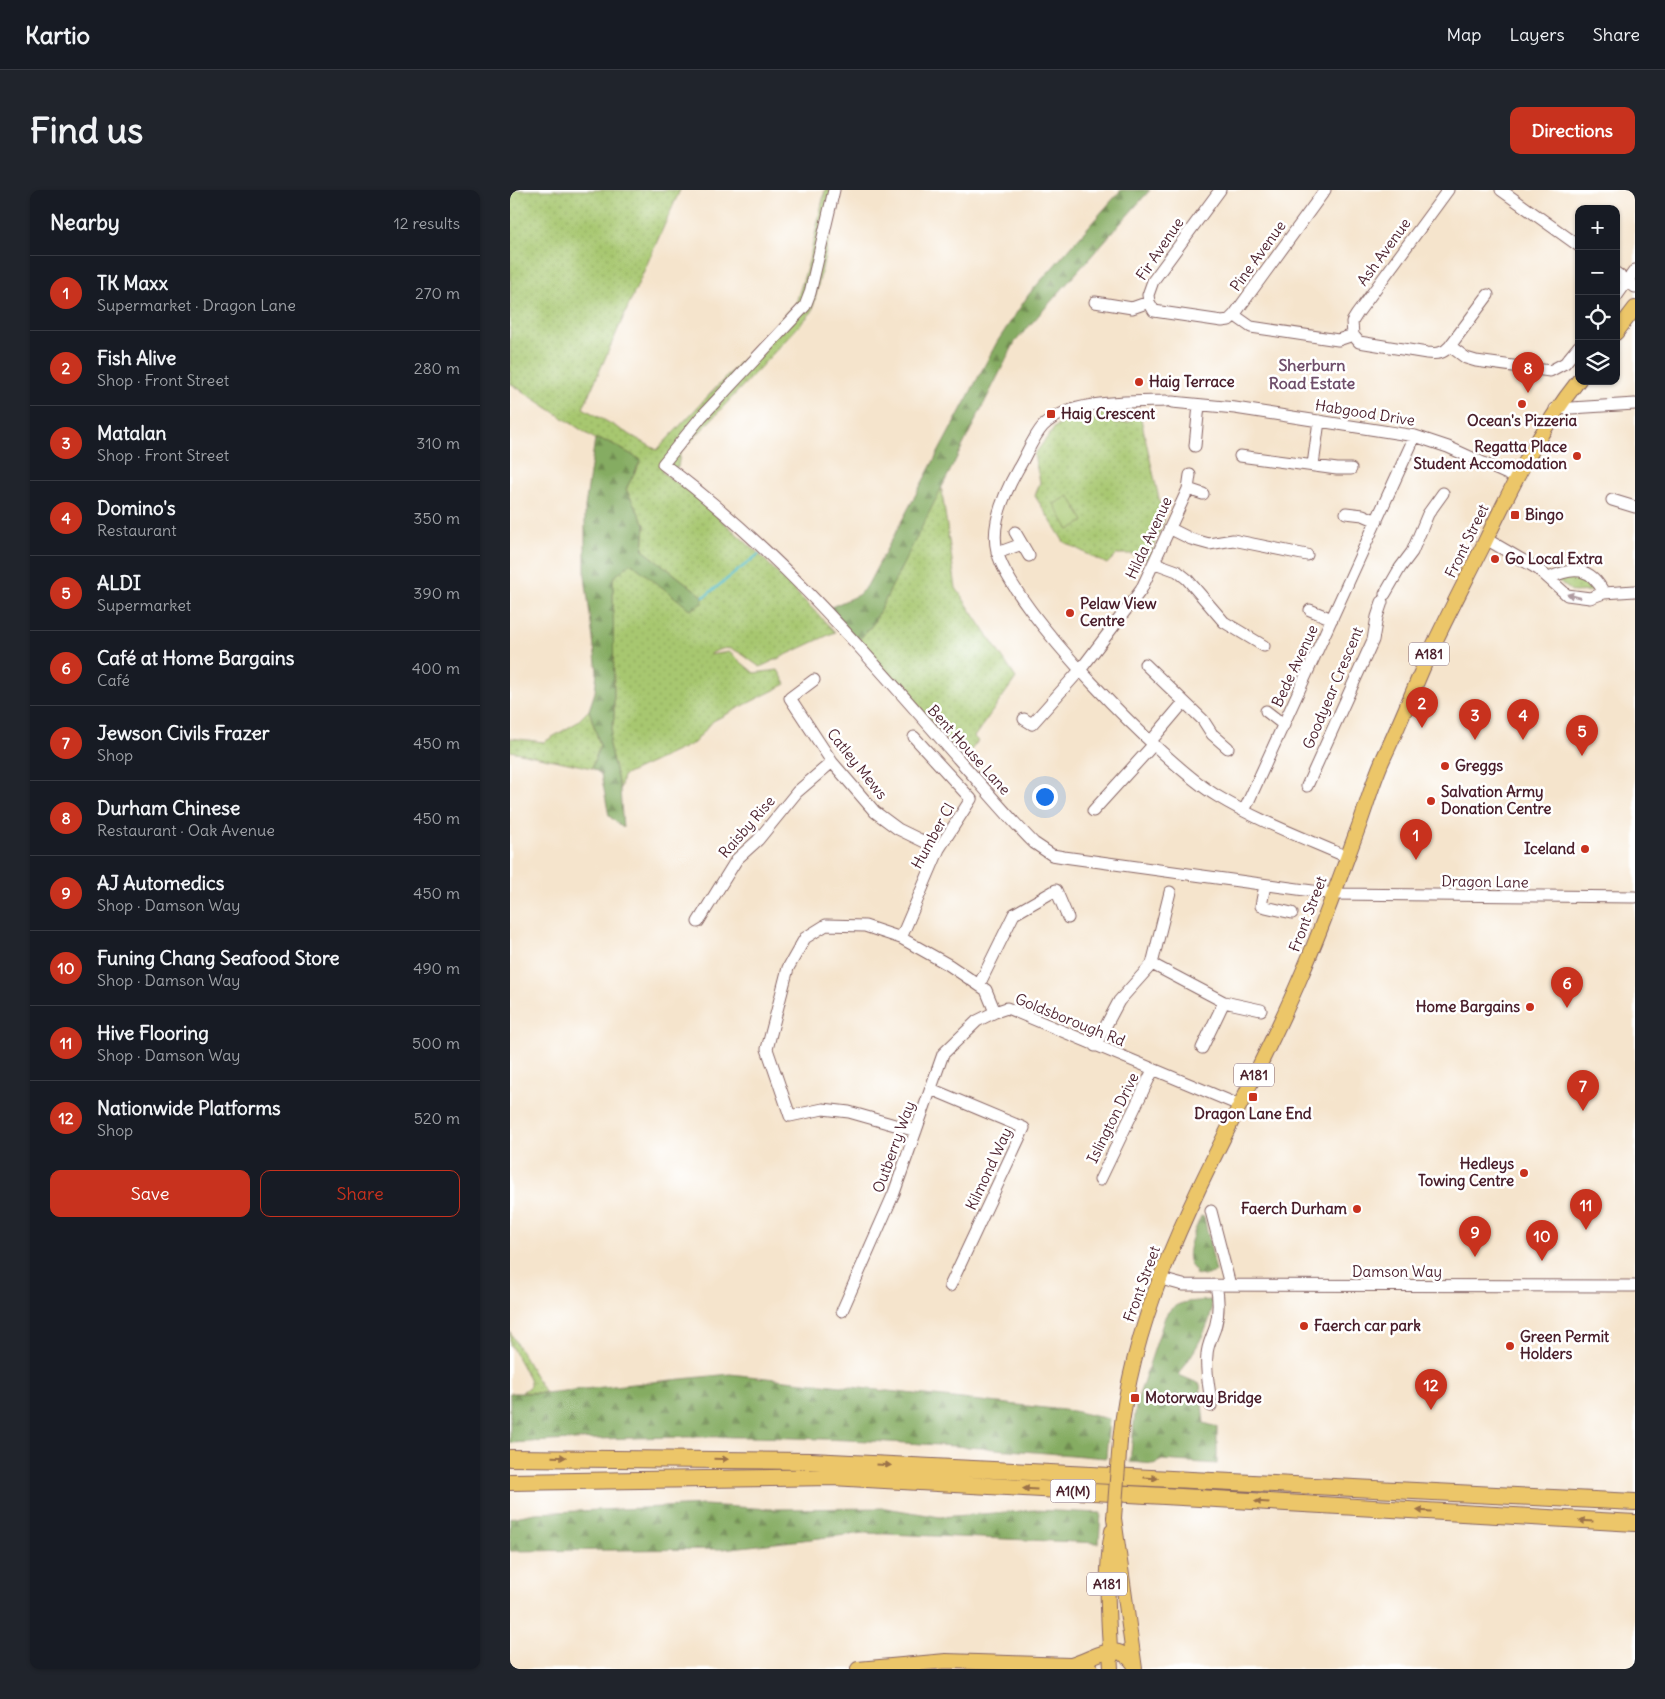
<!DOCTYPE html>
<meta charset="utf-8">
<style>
:root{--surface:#171b24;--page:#20242c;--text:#f1f3f6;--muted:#9ea1a6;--line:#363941;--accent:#c8321e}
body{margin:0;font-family:Delius,sans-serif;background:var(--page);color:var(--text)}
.controls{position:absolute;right:15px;top:15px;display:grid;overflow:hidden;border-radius:10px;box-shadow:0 1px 4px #0004}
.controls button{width:45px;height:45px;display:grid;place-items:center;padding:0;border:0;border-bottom:1px solid var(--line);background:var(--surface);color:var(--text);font:25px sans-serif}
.you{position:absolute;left:534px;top:606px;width:18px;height:18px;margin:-12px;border:4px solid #fff;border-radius:50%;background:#1a73e8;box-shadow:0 0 0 8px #1a73e833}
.badge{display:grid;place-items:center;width:32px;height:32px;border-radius:50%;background:var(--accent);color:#fff;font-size:16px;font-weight:700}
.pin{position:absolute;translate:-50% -41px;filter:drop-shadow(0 1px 2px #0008)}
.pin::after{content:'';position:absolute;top:26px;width:18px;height:15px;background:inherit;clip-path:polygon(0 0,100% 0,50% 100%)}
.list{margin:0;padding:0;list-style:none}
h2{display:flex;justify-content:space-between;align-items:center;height:65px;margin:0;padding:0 20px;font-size:21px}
h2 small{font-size:16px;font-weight:400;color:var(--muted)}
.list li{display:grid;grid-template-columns:32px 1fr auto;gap:15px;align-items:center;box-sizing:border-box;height:75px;padding:0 20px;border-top:1px solid var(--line)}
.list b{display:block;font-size:19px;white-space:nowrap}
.list p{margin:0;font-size:16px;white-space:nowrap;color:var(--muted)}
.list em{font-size:16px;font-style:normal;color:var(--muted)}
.actions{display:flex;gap:10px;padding:15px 20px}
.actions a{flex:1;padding:11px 0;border:1px solid var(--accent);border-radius:10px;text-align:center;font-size:18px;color:var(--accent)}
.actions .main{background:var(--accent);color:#fff}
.icon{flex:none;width:28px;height:28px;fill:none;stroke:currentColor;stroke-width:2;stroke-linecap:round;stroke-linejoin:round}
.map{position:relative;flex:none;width:1125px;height:1479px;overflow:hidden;border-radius:10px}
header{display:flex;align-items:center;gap:30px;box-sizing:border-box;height:70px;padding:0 25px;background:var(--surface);border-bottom:1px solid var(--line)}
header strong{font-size:24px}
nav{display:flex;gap:28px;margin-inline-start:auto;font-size:18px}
.intro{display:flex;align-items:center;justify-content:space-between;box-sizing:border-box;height:120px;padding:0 30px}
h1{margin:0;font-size:35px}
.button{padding:12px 22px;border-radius:10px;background:var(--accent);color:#fff;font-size:18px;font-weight:700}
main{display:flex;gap:30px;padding:0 30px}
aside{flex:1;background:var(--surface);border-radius:10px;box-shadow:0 1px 4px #0004}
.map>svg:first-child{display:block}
.green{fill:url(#green-dots);stroke:#78734d}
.forest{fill:url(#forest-firs);stroke:#686646}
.pitch{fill:#a7c76f;stroke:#78734d}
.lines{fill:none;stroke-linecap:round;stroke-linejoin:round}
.stream{stroke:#4fbcc9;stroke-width:2.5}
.minor-casing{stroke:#866463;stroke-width:13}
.major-casing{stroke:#866463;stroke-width:16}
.highway-casing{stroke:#866463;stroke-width:18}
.minor{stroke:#fff;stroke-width:11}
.major{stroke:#ecc669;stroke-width:14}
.highway{stroke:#ecc669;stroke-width:16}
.major-bridge-casing{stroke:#866463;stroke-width:16;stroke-linecap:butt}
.major-bridge{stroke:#ecc669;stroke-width:14}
.oneway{fill:#ae9aa0}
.oneway2{fill:#9b724a}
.poi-dot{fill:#c8321e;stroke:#fff;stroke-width:2}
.labels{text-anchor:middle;stroke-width:5;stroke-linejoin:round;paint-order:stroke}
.shield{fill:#fff;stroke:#80626b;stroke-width:1}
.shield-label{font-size:14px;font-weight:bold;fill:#4a1f2b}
.street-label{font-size:15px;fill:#4a1f2b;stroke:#fff}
.poi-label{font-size:15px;font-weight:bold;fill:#4a1f2b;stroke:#fff;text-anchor:start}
.neighbourhood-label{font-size:16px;font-weight:bold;fill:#6f4f6a;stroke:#fff}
</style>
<header>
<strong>Kartio</strong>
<nav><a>Map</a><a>Layers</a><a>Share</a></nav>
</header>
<div class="intro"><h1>Find us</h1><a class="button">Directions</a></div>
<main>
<aside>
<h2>Nearby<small>12 results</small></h2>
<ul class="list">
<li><span class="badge">1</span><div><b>TK Maxx</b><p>Supermarket · Dragon Lane</p></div><em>270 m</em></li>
<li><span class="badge">2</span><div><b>Fish Alive</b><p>Shop · Front Street</p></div><em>280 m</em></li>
<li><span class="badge">3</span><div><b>Matalan</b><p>Shop · Front Street</p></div><em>310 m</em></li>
<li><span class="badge">4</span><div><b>Domino's</b><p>Restaurant</p></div><em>350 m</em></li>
<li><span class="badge">5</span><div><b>ALDI</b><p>Supermarket</p></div><em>390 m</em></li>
<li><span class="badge">6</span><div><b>Café at Home Bargains</b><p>Café</p></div><em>400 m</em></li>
<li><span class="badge">7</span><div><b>Jewson Civils Frazer</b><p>Shop</p></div><em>450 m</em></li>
<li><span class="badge">8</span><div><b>Durham Chinese</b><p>Restaurant · Oak Avenue</p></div><em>450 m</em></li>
<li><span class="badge">9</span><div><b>AJ Automedics</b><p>Shop · Damson Way</p></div><em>450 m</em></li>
<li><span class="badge">10</span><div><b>Funing Chang Seafood Store</b><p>Shop · Damson Way</p></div><em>490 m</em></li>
<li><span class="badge">11</span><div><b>Hive Flooring</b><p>Shop · Damson Way</p></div><em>500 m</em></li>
<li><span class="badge">12</span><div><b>Nationwide Platforms</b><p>Shop</p></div><em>520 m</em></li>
</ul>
<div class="actions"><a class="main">Save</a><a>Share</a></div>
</aside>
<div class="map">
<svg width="1125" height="1479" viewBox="0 0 1125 1479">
<defs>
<pattern id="green-dots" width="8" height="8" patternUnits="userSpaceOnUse" patternTransform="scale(1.25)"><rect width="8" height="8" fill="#a7c76f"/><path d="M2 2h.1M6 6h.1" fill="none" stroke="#91aa60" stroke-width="1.8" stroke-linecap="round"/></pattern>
<pattern id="forest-firs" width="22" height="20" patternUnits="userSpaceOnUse" patternTransform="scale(1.25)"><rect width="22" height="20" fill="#85ac62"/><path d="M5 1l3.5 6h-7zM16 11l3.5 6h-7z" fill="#6f8b51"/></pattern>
</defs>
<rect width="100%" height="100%" fill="#fff"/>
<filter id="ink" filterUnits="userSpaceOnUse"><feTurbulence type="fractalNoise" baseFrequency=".02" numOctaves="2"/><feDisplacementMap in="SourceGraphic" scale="10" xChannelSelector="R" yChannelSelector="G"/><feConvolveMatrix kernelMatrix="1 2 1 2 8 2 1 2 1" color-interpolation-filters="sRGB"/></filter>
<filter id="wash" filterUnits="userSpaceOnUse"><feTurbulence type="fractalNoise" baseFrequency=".0096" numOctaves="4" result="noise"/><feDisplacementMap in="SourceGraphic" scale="20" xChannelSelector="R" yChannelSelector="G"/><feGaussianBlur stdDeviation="1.12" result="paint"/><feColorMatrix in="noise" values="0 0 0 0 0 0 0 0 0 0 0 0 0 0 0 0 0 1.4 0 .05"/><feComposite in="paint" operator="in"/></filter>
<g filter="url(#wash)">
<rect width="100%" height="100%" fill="#f5e4cc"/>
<!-- green -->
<path class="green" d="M0,0H170L73,218L147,260L286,113L299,71L315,0H330L302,122L170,263L168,277L151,281L186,307L249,364L325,442L250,477C230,464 221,450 199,465L219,462L244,483L268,480L276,494L203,531L184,553L113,586L110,600L99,555L104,528L103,388L121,373L194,407L133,360L135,335L116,299L131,270L99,252L85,249L0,193Z
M622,220H629L631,229L654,331L639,367L635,370L621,364H607L597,374L554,352L525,306L530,292L524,265L545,237L563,228L603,223L605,234L620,232Z
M431,295L446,398L506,488L464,547L468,551L454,569L348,451L363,434Z
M1067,386L1077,390L1086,398V401L1063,402L1047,390L1051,387Z
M79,520L90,555L82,578L0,561V548L34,552L66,533Z
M0,1142L35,1203L12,1202L20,1196V1190L0,1154Z"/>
<!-- forest -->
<path class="forest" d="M611,0H640L505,152L363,434L348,451L319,418L348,405L357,396L487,152L519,104Z
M85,249L99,252L131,270L116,299L135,335L133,360L194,407L192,413L181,420L121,373L103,388L104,528L99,555L110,600L113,638L99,626L91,584L82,578L90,555L79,520L85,502L87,481L75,386V317Z
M691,1026L694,1027L706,1082L694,1086L685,1084L686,1081C669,1069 685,1042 691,1026Z
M701,1110C706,1131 680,1167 669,1185L690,1194L694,1233L707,1237V1274L652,1270L644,1274L620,1272L626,1214L655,1127C664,1109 684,1112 701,1110Z
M220,1184L563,1221L599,1229L596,1268C492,1259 388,1251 283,1248C189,1245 94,1248 0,1253V1203H35Z
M194,1315L261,1319L376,1318L430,1327L524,1320L591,1323L589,1353L354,1343L213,1359L0,1361V1328L25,1323Z"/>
<!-- pitch -->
<path class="pitch" d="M559,306L574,331L559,340L544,314Z"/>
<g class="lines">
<!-- stream -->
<path class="stream" d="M194,407L249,364"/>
</g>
</g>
<g filter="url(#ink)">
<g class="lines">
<defs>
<path id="minor" d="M324,0L300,103L295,116L191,227L153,274C266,357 359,467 451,572C475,599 498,627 524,653L542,665L554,667L824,704L1125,707
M991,0L1069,56
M1106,83L1125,97
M1106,107L1125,80
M585,112L622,118L639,112L644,121L712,131L719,130L724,125L741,137L828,150L843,145L849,152L917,163C927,164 933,164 940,156L956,168L966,171L1040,181L1055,173L1069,156
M639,112L638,105L643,91L710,0
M724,125L815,0
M843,145L842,132L847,124L938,0
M940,156L978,105
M656,211C621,212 560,209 533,236C523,247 516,266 508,279C495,302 480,334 487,361C501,419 654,574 707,606C748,631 794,648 837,667
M662,212L725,218L905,246L938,257L1006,288
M1045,219L1125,214
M685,256L689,215
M730,266L827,279H841
M803,275L809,231
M678,299L693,304
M1102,310L1125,317
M836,323L853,325L867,331
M661,339L681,349L699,354L723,350L797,365
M505,342L519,366
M976,349L1028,379L1057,405L1080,408L1094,403L1125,401
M487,363L512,354
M645,373L667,381L677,389L714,432L754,456
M1039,388C1064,376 1081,377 1094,403
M875,404L890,378L902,362L918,324L933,303
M800,420L822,429
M635,474L693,530L702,544L718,558
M304,490L280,508L322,572L365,622L388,639L429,659
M756,521L774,535
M514,529L522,534L571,479L631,400L678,299L680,285
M641,551L674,512
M797,596L863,450L867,427L872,412
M583,621L644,554
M734,621L905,246
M755,695L751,716L782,723
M188,732L227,669L248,650L287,602L322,572
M391,748L429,659L461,609L404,547
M642,774L714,812L692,858
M469,795L504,724L546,700L558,728
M714,812L751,820
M585,856L609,811L642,774L660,702
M421,899L514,938L440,1096
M406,941L339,922L313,919L280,926L257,859L278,778L295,748L316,735L355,736L391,748L439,775L476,800L485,822L497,818L729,915
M590,990L643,880
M701,1021L720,1095
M651,1089L673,1095L1125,1096
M332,1121L384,1003L433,864L467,831L485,822
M701,1216C700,1199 695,1181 697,1165C697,1156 702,1147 705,1138C709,1124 709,1109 706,1095"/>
<path id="major" d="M1106,143L1125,118
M610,1251C626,1082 727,938 791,786C813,736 831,684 850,633C858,611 864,588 874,567C889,536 902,503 916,471C934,432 954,394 973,356C1001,298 1029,240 1069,190
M604,1328L625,1479
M561,1475C586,1468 604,1448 624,1474
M348,1479L436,1471L560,1475L581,1479
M601,1479C599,1433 594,1387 602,1341"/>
<path id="highway" d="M0,1268L301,1271L1125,1312
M0,1292L322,1287L1125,1333"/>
</defs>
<!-- minor casing -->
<use href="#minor" class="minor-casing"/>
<!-- major casing -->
<use href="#major" class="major-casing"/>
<!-- highway casing -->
<use href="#highway" class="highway-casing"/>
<!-- minor -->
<use href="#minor" class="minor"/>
<!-- major -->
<use href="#major" class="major"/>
<!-- highway -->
<use href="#highway" class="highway"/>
<defs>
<path id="major-bridge" d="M604,1328L610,1251"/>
</defs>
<!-- major-bridge casing -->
<use href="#major-bridge" class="major-bridge-casing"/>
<!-- major-bridge -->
<use href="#major-bridge" class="major-bridge"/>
</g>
<!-- one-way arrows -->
<defs><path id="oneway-solid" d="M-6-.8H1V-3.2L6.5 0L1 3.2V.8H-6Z" transform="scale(1.25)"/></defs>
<use class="oneway" href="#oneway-solid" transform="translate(1064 406) rotate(-165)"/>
<g class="oneway2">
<use href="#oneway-solid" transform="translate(49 1267) rotate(1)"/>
<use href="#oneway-solid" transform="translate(211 1269) rotate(1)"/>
<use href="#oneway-solid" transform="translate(374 1275) rotate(3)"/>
<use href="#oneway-solid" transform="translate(641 1288) rotate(3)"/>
<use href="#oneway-solid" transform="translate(520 1299) rotate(-177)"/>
<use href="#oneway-solid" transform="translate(752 1312) rotate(-177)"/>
<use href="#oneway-solid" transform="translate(914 1321) rotate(-177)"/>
<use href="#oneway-solid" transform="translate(1076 1331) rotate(-177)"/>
</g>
</g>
<!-- markers -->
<g class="poi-dot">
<circle cx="629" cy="192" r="5"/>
<circle cx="1012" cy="214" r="5"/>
<rect x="536" y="219" width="10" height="10" rx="2.5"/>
<circle cx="1067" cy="266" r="5"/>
<rect x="1000" y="320" width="10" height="10" rx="2.5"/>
<circle cx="985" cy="369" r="5"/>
<circle cx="560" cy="423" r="5"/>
<circle cx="935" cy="576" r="5"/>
<circle cx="921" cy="611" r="5"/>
<circle cx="1075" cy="659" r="5"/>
<circle cx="1020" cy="817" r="5"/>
<rect x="738" y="902" width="10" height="10" rx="2.5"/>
<circle cx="1014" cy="983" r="5"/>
<circle cx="847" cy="1019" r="5"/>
<circle cx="794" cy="1136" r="5"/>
<circle cx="1000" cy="1156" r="5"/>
<rect x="620" y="1203" width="10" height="10" rx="2.5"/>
</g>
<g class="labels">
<!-- shield labels -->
<g class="shield">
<rect x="899" y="452.5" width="40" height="23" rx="4"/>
<rect x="724" y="873.5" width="40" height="23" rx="4"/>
<rect x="540.5" y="1289.5" width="45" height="23" rx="4"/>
<rect x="577" y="1382.5" width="40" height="23" rx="4"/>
</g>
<g class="shield-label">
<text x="919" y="469">A181</text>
<text x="744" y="890">A181</text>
<text x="563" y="1306">A1(M)</text>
<text x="597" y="1399">A181</text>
</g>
<!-- street labels -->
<g class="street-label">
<text transform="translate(650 59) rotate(-56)" y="5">Fir Avenue</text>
<text transform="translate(874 62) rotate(-54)" y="5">Ash Avenue</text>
<text transform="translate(748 66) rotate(-54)" y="5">Pine Avenue</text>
<text transform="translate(855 223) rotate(9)" y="5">Habgood Drive</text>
<text transform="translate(639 348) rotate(-65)" y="5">Hilda Avenue</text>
<text transform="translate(957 351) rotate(-64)" y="5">Front Street</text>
<text transform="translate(785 476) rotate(-65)" y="5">Bede Avenue</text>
<text transform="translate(823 498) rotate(-67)" y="5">Goodyear Crescent</text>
<text transform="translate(459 560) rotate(48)" y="5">Bent House Lane</text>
<text transform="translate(347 574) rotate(51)" y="5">Catley Mews</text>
<text transform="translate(237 637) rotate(-49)" y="5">Raisby Rise</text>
<text transform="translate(423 646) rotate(-61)" y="5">Humber Cl</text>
<text transform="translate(975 692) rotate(1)" y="5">Dragon Lane</text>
<text transform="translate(798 724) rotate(-69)" y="5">Front Street</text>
<text transform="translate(560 830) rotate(22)" y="5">Goldsborough Rd</text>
<text transform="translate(603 928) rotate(-64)" y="5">Islington Drive</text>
<text transform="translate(384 957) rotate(-70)" y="5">Outberry Way</text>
<text transform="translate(479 979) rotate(-65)" y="5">Kilmond Way</text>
<text x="887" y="1087">Damson Way</text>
<text transform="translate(632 1094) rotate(-70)" y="5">Front Street</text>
</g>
<!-- poi labels -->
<g class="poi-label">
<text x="639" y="197">Haig Terrace</text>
<text x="551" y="229">Haig Crescent</text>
<text x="1012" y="236" text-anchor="middle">Ocean's Pizzeria</text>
<text x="1057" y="262" text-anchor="end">Regatta Place<tspan x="1057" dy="17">Student Accomodation</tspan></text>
<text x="1015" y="330">Bingo</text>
<text x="995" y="374">Go Local Extra</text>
<text x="570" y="419">Pelaw View<tspan x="570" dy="17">Centre</tspan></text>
<text x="945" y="581">Greggs</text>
<text x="931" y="607">Salvation Army<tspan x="931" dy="17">Donation Centre</tspan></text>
<text x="1065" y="664" text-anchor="end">Iceland</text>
<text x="1010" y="822" text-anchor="end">Home Bargains</text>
<text x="743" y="929" text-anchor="middle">Dragon Lane End</text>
<text x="1004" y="979" text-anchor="end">Hedleys<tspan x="1004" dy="17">Towing Centre</tspan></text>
<text x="837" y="1024" text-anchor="end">Faerch Durham</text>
<text x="804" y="1141">Faerch car park</text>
<text x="1010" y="1152">Green Permit<tspan x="1010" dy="17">Holders</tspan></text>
<text x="635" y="1213">Motorway Bridge</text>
</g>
<!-- neighbourhood labels -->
<g class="neighbourhood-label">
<text x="802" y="181">Sherburn<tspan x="802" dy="18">Road Estate</tspan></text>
</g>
</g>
</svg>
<div class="controls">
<button>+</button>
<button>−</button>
<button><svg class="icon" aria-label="locate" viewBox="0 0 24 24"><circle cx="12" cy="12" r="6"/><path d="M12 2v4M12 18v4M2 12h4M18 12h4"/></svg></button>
<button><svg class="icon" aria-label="layers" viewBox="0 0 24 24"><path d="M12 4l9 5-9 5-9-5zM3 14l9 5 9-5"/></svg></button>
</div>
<div class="you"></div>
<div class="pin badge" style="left:906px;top:670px">1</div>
<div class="pin badge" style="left:912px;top:538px">2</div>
<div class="pin badge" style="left:965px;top:550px">3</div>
<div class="pin badge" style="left:1013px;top:550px">4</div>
<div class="pin badge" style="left:1072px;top:566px">5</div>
<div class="pin badge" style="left:1057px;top:818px">6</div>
<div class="pin badge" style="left:1073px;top:921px">7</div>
<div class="pin badge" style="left:1018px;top:203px">8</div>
<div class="pin badge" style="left:965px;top:1067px">9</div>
<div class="pin badge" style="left:1032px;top:1071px">10</div>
<div class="pin badge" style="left:1076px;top:1040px">11</div>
<div class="pin badge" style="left:921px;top:1220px">12</div>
</div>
</main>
